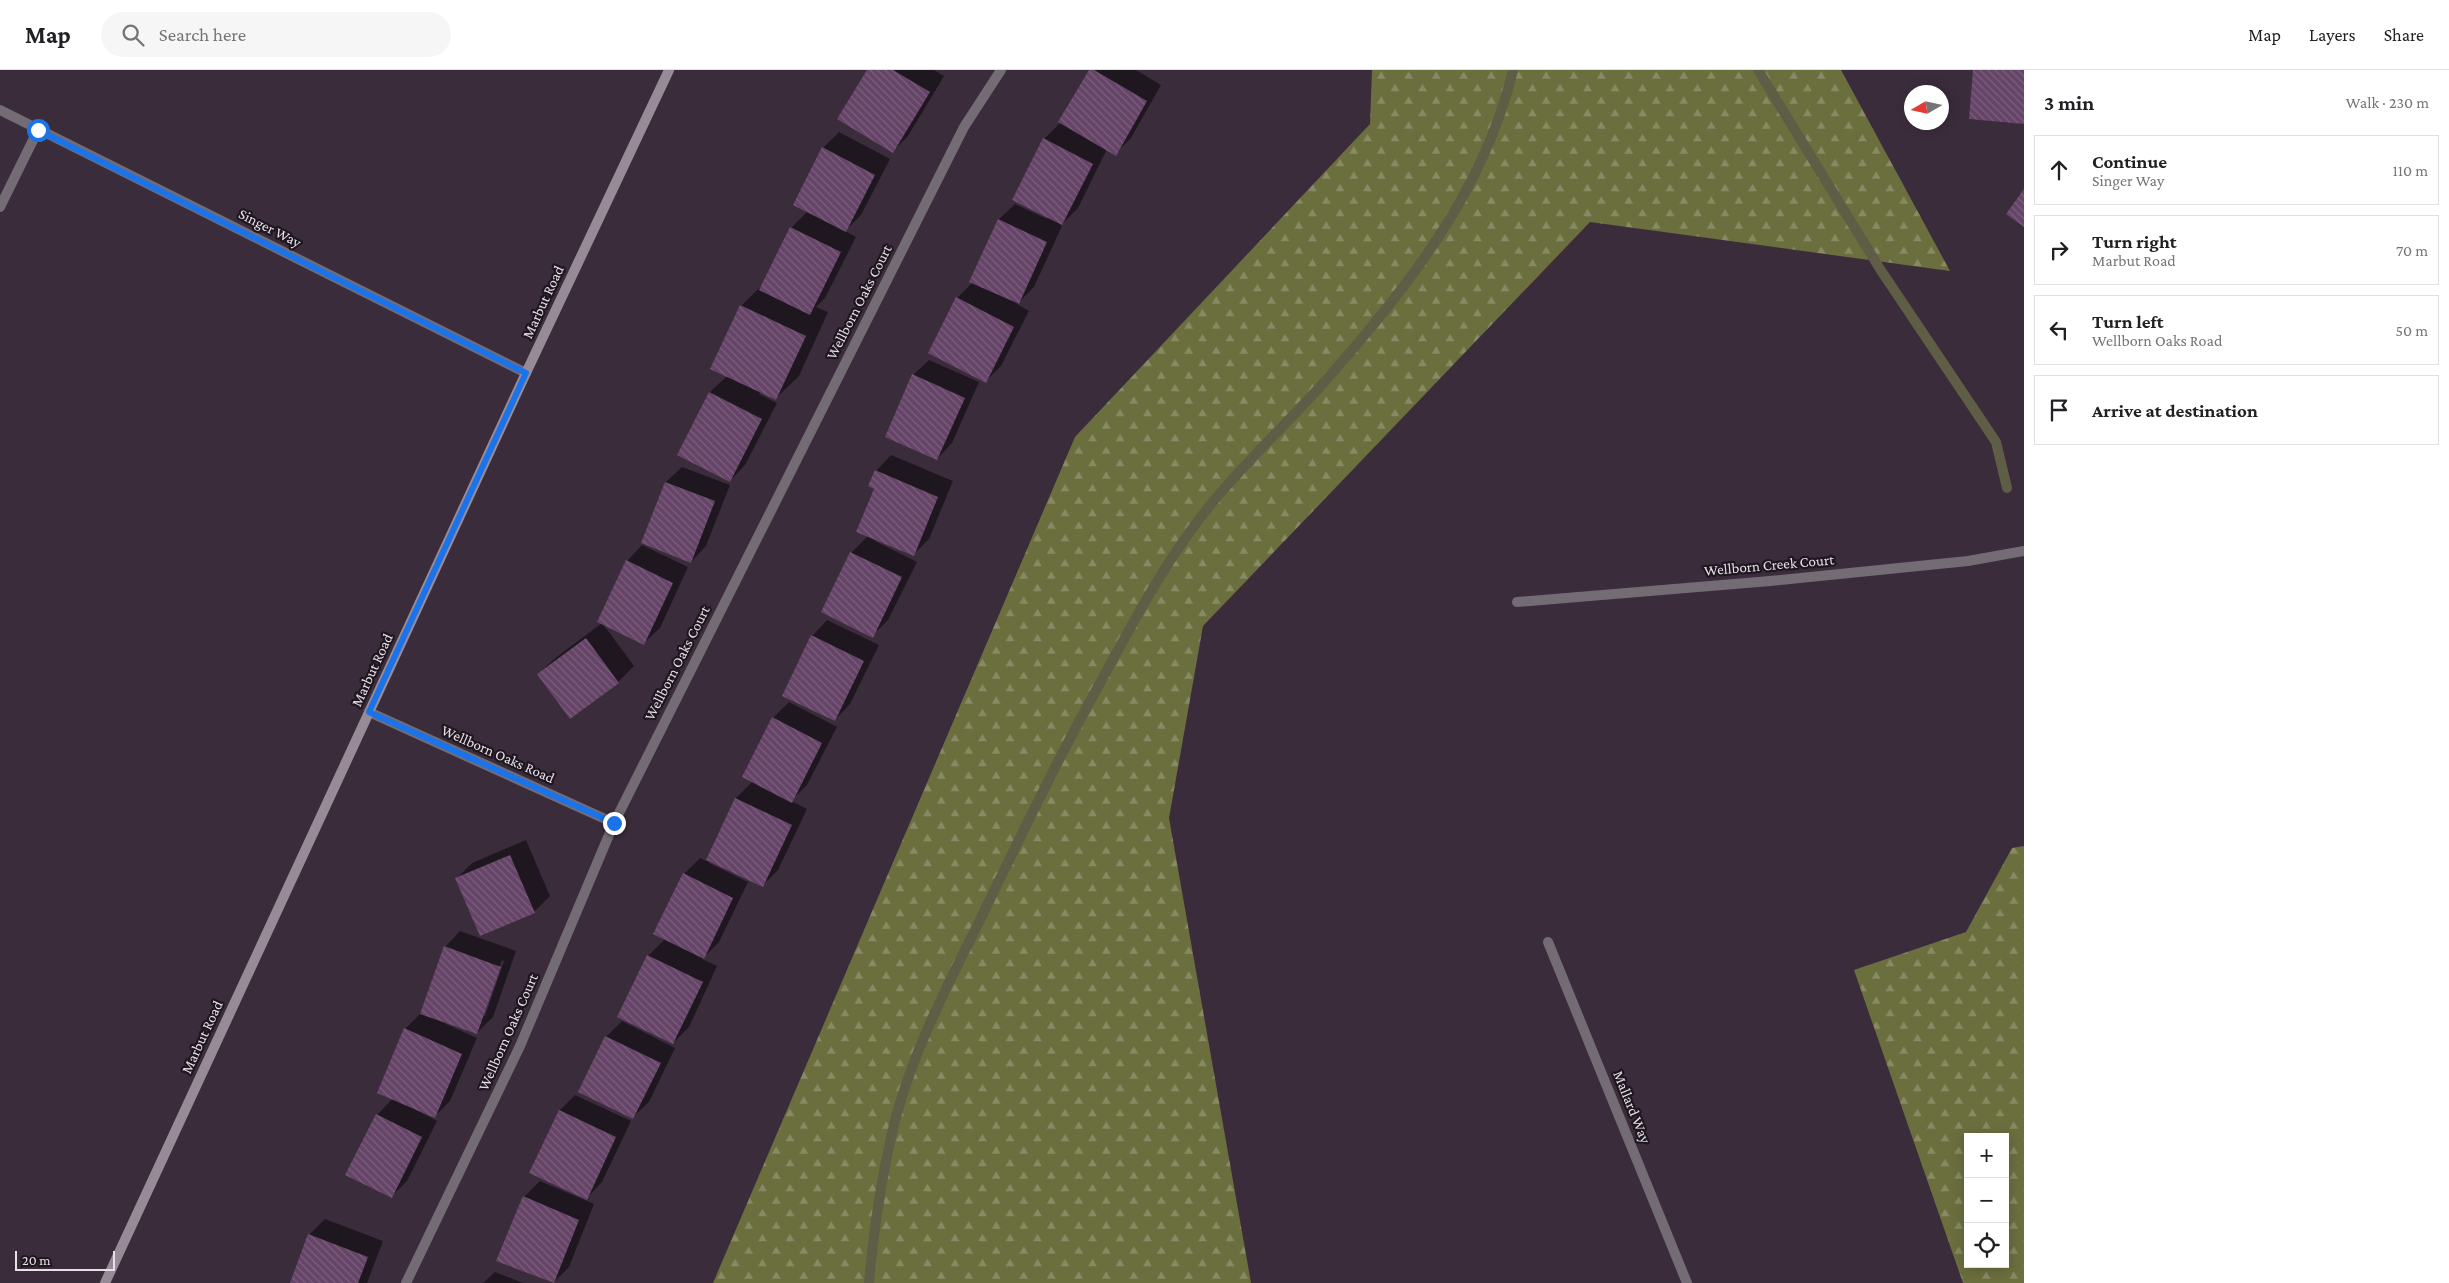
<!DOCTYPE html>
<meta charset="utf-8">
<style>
:root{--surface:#fff;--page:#f6f6f6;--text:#202124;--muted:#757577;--line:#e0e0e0}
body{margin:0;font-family:"Crimson Pro",serif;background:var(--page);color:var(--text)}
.controls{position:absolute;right:15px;bottom:15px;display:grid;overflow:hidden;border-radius:0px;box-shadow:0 2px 12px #0003}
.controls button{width:45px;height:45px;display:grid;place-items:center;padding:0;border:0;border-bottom:1px solid var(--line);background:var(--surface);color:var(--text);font:25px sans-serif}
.compass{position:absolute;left:1904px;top:15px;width:45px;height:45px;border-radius:50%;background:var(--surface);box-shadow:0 2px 12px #0003;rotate:261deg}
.scale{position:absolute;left:15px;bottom:12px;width:100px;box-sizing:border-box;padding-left:5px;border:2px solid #e9dfe9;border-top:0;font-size:14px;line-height:18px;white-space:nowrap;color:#e9dfe9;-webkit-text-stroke:4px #1e171f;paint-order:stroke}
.stop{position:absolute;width:15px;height:15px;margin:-11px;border:4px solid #1a73e8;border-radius:50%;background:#fff}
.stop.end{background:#1a73e8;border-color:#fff;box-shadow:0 1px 5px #0008}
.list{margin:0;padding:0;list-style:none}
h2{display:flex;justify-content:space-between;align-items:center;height:65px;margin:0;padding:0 20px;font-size:21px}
h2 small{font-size:16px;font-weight:400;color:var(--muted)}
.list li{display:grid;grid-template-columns:32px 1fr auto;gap:15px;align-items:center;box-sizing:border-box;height:70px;margin:0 10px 10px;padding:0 10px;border:1px solid var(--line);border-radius:0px}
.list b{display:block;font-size:19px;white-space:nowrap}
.list p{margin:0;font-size:16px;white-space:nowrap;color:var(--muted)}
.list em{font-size:16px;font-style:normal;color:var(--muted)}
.icon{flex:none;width:28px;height:28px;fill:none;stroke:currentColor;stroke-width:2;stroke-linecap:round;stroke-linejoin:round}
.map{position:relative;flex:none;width:2024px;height:1213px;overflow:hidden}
header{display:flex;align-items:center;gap:30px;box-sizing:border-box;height:70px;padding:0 25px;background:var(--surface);border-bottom:1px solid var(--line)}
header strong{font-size:24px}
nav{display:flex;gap:28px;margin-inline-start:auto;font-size:18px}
.search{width:350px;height:45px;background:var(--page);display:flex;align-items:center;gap:12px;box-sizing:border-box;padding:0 18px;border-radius:28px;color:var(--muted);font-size:19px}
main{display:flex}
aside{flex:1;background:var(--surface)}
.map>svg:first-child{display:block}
.forest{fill:url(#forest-firs);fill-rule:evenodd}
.shadow{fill:#0007;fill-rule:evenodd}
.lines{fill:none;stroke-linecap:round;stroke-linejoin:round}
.stream{stroke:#5e5d46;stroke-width:10}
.building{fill:url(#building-back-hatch)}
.street{stroke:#736c74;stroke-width:10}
.secondary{stroke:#988b98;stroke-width:10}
.route{stroke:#1a73e8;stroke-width:6}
.labels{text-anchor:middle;stroke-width:4.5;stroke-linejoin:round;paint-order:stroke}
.street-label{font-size:15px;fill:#e9dfe9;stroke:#1e171f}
</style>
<header>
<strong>Map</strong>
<div class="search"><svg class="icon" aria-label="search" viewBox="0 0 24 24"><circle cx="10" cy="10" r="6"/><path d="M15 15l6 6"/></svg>Search here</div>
<nav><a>Map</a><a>Layers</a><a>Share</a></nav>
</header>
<main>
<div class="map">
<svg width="2024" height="1213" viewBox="0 0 2024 1213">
<defs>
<pattern id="forest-firs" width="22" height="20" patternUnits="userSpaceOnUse" patternTransform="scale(1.25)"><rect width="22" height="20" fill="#6b6f3e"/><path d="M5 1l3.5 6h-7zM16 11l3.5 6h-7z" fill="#878a63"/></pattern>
<pattern id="building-back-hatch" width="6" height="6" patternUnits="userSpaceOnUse" patternTransform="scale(1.25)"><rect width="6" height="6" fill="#654467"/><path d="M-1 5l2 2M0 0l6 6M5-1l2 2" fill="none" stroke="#7b5f7d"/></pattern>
</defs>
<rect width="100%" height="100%" fill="#3b2c3c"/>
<!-- forest -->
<path class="forest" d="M1372,0H1841L1950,201L1590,152L1203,556L1169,748L1251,1213H713L1075,367L1370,54Z
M2024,776V1213H1963L1854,900L1966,862L2012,778ZM1968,1067H2005V1194H1968Z"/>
<!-- shadow -->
<path class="shadow" d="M868,0H934L944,6L908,66L893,81Z
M1090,0H1136L1161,15L1131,68L1115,84L1107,79L1078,138L1061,155L1062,156L1034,217L1017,234L1029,241L1001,296L986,311L929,282L957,228L973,212L971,211L999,149L1015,134L1047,149L1044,69L1061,52Z
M839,62L890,89L861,145L845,161L856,167L825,228L816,237L828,242L799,306L775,329L760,322L759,324L777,333L745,395L730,411L678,385L710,322L727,306L712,299L741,236L764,213L791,158L808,141L823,78Z
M929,290L979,312L952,373L937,389L913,305Z
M891,385L953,411L929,469L913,485L876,469L875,471L917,492L888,550L872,566L851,483L868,466L876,418V401Z
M682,397L730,415L706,476L691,492L643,473L666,412Z
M642,475L688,497L660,558L644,573L603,554L634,596L618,612L570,648L538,604L554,589L602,553L627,491Z
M827,550L879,575L850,634L835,650L812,566Z
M789,632L837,657L807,715L791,731L807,739L778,800L762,816L710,790L709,793L748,812L719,872L702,889L717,896L689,957L673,973L648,886L665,869L684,804L700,788L706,791L736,728L753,711L773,648Z
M526,770L550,826L534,842L456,809L472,793Z
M460,861L516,881L493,947L477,963L446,952V954L477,968L450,1031L435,1046L416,1038V1040L437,1051L407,1111L391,1127L377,1045L393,1028L405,959L421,943L445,877ZM502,890L504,891L485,946H482Z
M622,951L675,978L649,1032L633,1047L606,967Z
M575,1025L631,1051L602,1112L587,1128L560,1040Z
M540,1111L594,1134L569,1197L553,1213L498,1190L524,1127Z
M325,1149L383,1171L367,1213H291L309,1165Z
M495,1202L523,1213H483Z"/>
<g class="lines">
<!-- stream -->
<path class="stream" d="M1758,0L1880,199L1996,372L2007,418
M869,1213C874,1157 882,1102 896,1047C915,977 949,912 981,848C1016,776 1050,704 1088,635C1128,563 1164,489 1217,427C1249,389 1285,355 1318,319C1402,224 1483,126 1513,0"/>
</g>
<!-- building -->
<path class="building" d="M867,0H893L930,22L893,83L837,49Z
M1089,0H1094L1147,31L1116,86L1058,52Z
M1973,0H2024V54L1969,49Z
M1043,68L1093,94L1062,155L1012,130Z
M822,77L875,105L846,162L793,135Z
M2024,119V157L2006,144Z
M998,149L1047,172L1019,234L969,212Z
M790,157L841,182L810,245L759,220Z
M956,227L1014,257L986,313L928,283Z
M740,235L806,266L776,330L710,299Z
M912,304L965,328L937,390L885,367Z
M709,322L762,349L730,412L677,385Z
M875,400L938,427L914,486L856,462L874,419L868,416Z
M665,412L715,431L691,493L641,473Z
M850,482L902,507L873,568L821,542Z
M626,490L673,513L644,575L597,552Z
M811,565L864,591L835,651L782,626Z
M586,568L619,613L570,649L537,604Z
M772,647L822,673L792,733L742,707Z
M735,728L792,755L763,817L706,790Z
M510,785L535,843L480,866L455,808Z
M683,803L733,828L704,889L653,864Z
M444,876L501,897L477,964L420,944Z
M647,885L703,912L673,974L617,947Z
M404,958L462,984L435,1048L377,1023Z
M605,966L661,993L633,1049L578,1022Z
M559,1040L616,1067L587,1130L529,1103Z
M376,1044L422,1067L392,1128L345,1105Z
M523,1126L579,1150L554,1213L496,1191Z
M308,1164L368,1187L358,1213H290Z"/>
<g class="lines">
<!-- street -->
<path class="street" d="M0,40L526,303
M0,137L38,60
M1517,532L1770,511L1968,491L2024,481
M369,642L614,753
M1548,872L1687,1213
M406,1213L520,976L614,753L964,57L1001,0"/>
<!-- secondary -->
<path class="secondary" d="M105,1213L526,303L669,0"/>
</g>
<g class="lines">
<!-- route -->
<path class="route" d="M38,60L526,303L369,642L614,753"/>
</g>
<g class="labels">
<!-- street labels -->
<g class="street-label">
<text transform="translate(270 158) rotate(27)" y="5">Singer Way</text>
<text transform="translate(543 232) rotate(-65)" y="5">Marbut Road</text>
<text transform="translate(859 232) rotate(-63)" y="5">Wellborn Oaks Court</text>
<text transform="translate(1769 495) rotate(-5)" y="5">Wellborn Creek Court</text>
<text transform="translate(677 593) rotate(-63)" y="5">Wellborn Oaks Court</text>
<text transform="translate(372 600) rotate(-65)" y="5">Marbut Road</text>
<text transform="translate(498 684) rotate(24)" y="5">Wellborn Oaks Road</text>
<text transform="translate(508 962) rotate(-66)" y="5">Wellborn Oaks Court</text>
<text transform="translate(202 967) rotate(-65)" y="5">Marbut Road</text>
<text transform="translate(1632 1037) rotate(68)" y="5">Mallard Way</text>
</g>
</g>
</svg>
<div class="controls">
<button>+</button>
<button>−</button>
<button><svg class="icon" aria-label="locate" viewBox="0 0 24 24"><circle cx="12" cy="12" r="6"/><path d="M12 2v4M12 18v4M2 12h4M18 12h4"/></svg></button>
</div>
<svg class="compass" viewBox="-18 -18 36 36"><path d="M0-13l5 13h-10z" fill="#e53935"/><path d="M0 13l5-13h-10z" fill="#757577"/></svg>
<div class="scale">20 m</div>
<div class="stop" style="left:38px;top:60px"></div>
<div class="stop end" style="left:614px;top:753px"></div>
</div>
<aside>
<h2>3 min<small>Walk · 230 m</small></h2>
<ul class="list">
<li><svg class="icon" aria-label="ahead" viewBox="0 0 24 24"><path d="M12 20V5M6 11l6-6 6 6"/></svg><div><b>Continue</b><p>Singer Way</p></div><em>110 m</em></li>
<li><svg class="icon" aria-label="right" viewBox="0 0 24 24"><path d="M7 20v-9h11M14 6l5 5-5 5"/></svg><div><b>Turn right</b><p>Marbut Road</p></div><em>70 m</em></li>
<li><svg class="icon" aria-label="left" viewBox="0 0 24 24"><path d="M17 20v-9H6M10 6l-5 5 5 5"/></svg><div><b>Turn left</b><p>Wellborn Oaks Road</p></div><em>50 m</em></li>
<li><svg class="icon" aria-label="arrive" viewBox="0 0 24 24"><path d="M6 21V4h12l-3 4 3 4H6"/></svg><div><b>Arrive at destination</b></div></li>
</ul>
</aside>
</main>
